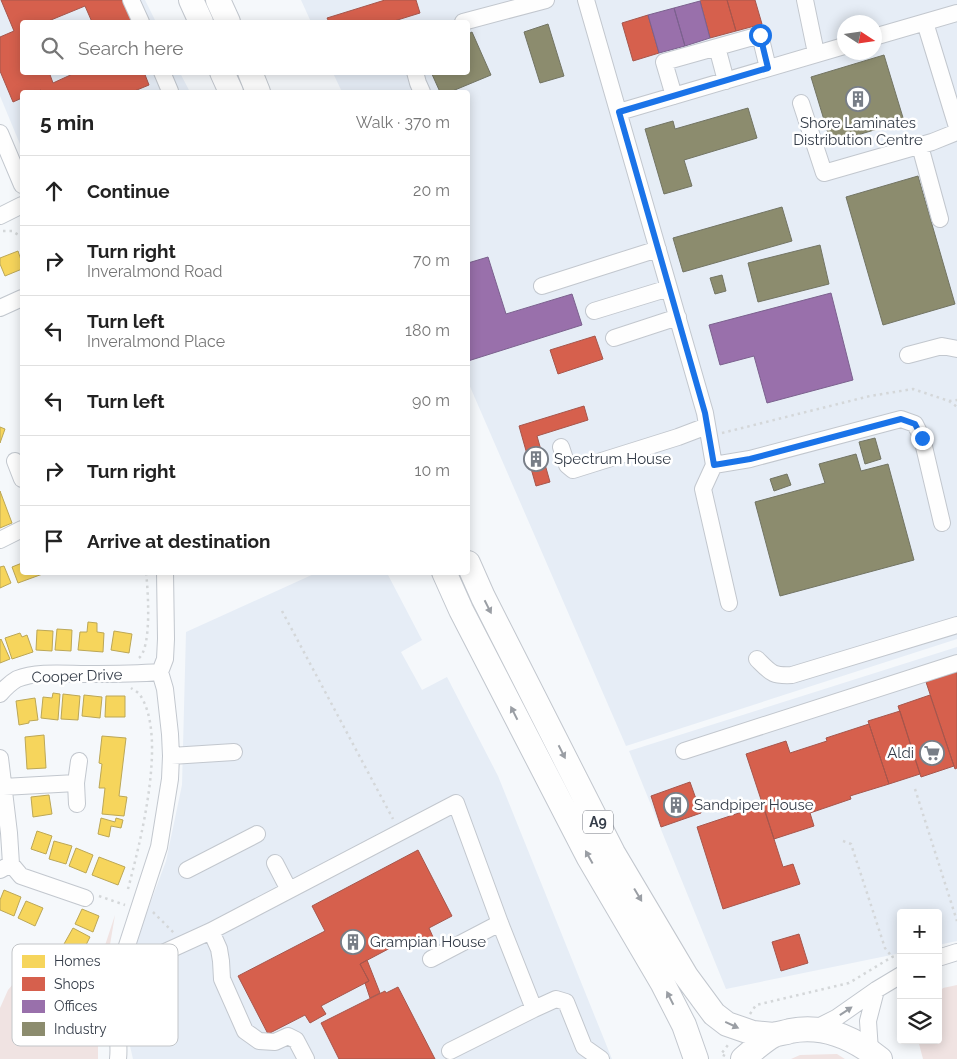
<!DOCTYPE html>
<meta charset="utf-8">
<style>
:root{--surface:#fff;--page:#f6f6f6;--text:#222;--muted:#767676;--line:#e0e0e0}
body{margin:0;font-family:Raleway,sans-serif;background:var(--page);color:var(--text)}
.controls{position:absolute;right:15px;bottom:15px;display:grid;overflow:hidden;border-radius:5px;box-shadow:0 2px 12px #0003}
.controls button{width:45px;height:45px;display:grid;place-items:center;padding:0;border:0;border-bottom:1px solid var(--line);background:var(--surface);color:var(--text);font:25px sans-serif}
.compass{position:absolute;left:837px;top:15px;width:45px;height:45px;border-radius:50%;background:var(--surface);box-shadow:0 2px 12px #0003;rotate:102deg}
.stop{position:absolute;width:15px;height:15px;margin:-11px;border:4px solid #1a73e8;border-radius:50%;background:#fff}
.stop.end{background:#1a73e8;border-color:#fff;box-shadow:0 1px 5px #0008}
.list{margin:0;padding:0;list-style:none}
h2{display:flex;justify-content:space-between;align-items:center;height:65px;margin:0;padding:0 20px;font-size:21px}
h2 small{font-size:16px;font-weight:400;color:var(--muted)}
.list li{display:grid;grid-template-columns:32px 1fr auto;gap:15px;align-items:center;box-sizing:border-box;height:70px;padding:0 20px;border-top:1px solid var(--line)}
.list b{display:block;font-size:19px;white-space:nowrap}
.list p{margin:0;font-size:16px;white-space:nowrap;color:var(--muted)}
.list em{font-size:16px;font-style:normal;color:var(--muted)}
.icon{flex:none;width:28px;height:28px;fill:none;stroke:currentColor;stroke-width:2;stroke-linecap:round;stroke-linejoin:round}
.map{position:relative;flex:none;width:957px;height:1059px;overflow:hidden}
.search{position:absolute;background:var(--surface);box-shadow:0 2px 12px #0003;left:20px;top:20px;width:450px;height:55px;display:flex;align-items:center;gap:12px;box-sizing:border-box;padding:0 18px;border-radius:5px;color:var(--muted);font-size:19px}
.panel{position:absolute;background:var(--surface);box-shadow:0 2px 12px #0003;left:20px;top:90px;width:450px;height:485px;border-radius:5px}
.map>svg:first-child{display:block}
.built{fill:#e6edf6;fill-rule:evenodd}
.green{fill:#f0e3e2}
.homes{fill:#f6d55c;stroke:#bca756}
.shops{fill:#d6604d;stroke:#a6564c}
.offices{fill:#9970ab;stroke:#7b618e}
.industry{fill:#8c8c6e;stroke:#727463}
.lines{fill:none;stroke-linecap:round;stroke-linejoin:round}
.minor-casing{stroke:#c2c7ce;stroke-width:18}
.highway-casing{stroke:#c2c7ce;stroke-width:26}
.path{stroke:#d4d7d9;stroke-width:2.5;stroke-dasharray:2.5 4;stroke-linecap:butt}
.minor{stroke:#fefefe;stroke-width:16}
.highway{stroke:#fefefe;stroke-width:24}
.oneway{fill:#9a9ea4}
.route{stroke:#1a73e8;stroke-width:6}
.labels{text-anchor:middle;stroke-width:5;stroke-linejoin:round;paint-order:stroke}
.shield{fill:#fff;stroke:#727780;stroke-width:1}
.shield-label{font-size:14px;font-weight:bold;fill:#353d49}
.poi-label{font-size:15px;fill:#353d49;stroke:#fff;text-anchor:start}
.street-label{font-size:15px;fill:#353d49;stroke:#fff}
.key{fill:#fff;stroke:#c2c5c8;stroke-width:1}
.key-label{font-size:14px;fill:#353d49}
</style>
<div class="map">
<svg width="957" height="1059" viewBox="0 0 957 1059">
<rect width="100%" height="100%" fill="#f5f8fb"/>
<!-- built -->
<path class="built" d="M0,0H145L156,22H22V72L180,73L190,92H22V149L0,96Z
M301,0H957V639L626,746L468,382V92H342L333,73L468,72V22H311ZM844,22H874V52H844Z
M316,573H387L422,640L401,652L422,690L447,677L498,776L612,1059H133L126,1029L131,955L166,861L182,785L186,632Z
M957,647V941L938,945V913H901V953L726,989L629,751Z"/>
<!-- green -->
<path class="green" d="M115,915L98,1016V1059H0V1008L8,990L33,960L94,979Z
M957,985V1059H923L918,1040H938V994L943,988Z
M837,1054L845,1059H791L800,1055Z"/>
<!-- homes -->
<path class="homes" d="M18,251L22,263V269L5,276L0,264V258Z
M0,427L5,429L0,443Z
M0,491L12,523L0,528Z
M22,563V572H48L18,583L12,567Z
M4,566L11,583L0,588V567Z
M88,622L97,623V632L104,633L103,652L78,650L80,632H87Z
M57,629L72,630L71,651L55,650Z
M37,630L53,631L52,651L36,650Z
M114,631L132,634L129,653L111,650Z
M20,633L22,637L27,635L33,652L12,659L5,638Z
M1,639L10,659L0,663V640Z
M53,693L60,694L58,720L41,718L43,697L52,698Z
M63,694L80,696L78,720L61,719Z
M84,695L102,697L100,718L82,716Z
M106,696H125V717H105Z
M35,698L38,720L29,721V723L19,725L16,701Z
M44,735L46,768L27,769L25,737Z
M102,736L126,738L119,796L127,797L124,816L102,814L105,788H99L102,764L99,763Z
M49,795L52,814L33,817L31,797Z
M101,818L115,822L116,818L123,820L121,828L111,826L109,837L98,834Z
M37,831L52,836L46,854L31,849Z
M54,841L72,846L66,864L49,859Z
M76,848L93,855L86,873L69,866Z
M99,857L125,867L118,885L92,875Z
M4,890L21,897L14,916L0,910V900Z
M26,901L43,908L35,926L18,918Z
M82,909L99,916L93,932L75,924Z
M73,928L90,937L82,953L64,944Z"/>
<!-- shops -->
<path class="shops" d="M1,0H123L132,22H92L85,6L46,22H22V72H49L53,83L77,72H144L149,85L132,92H42L41,90L35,92H22V98L13,102L0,71V37L14,31Z
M385,0H416L420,13L391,22H329L327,18Z
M702,0H727L736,31L710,38L700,1Z
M727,0H755L762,24L736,31Z
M648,15L659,53L633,61L622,23Z
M595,336L603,359L558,374L550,350Z
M584,406L588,420L537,436L550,482L536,486L519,426Z
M957,672V768L955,769L926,682Z
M930,695L954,766L921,777L898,706Z
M900,711L920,774L889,784L868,721Z
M869,724L889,784L850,796L851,799L810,813L814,826L774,839L746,754L786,741L790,753L827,741L826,738Z
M690,782L701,813L661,827L651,796Z
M763,805L783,867L793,864L800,884L723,909L697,827Z
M418,850L452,916L429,928L433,937L415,946L411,937L360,964L369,981L321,1006L326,1014L310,1023L305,1015L268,1034L238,976L325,931L312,906Z
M799,934L808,963L781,971L772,942Z
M367,960L380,993L370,998L365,983L369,981L360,964Z
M398,987L435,1059H339L321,1023L385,991L386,993Z"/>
<!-- offices -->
<path class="offices" d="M700,1L710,38L685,46L674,8Z
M674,8L685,46L659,53L648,15Z
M488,257L506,314L572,294L582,325L468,361V263Z
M831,293L853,380L767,403L754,356L720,365L709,325Z"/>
<!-- industry -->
<path class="industry" d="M548,24L564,76L540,83L524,32Z
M472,32L491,75L450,92H440L431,72H468V34Z
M884,55L904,121L831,143L811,77Z
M748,108L757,138L684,160L692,186L664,194L645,129L673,121L675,129Z
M918,176L955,304L883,325L846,197Z
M782,207L792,241L683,272L673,238Z
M820,245L829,284L758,302L748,263Z
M722,275L726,291L715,294L710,278Z
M875,438L881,459L865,464L859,442Z
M856,454L861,471L888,464L914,560L780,596L755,502L825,483L819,464Z
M787,474L791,485L774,491L770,479Z"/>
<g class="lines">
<defs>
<path id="minor" d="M131,0L141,22
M586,0L705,413L714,465
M805,0L816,53
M463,22L546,0
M926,23L927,29L957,127
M874,37L957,13
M717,47L726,81
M162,72L170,91
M415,72L418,83L422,92
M674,96L664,62L760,35L768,68
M801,103L824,173L932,142L957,132
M619,112L844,46
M0,133L22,185
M920,146L940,219
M0,216L22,205
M542,286L658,249
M0,308L22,298
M594,311L669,288
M614,338L678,317
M908,355L942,346L957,349
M561,447L567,465L573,470L678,437L707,426
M15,461L22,479
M714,465L750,459L901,419L915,424L922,438L942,523
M714,465L703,489L729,603
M0,540L22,529
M757,659C771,673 772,676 792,675L957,625
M0,694C5,688 10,683 17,679C37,671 66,674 86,674C111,674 135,674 160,672
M684,751L957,663
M171,756L234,752
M0,758L9,833L11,864L0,870
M3,787L76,783
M77,804L76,783L79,761
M275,863L289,890
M11,864L21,876L85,898
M187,870L257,834
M211,931L219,949L221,961L222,979L245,1031L259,1041L275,1042L288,1036L296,1040L306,1059
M938,958L957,952
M431,959L500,923
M122,961L129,963L143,962L211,931L456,803L500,923L534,1009L450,1051
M534,1009L556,999L566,1002L584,1047L601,1059
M814,1029L836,1018L876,990L901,975
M870,1051L868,1021L876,990
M118,1059C120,1043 116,1028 116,1012C116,994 118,978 122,961L159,847L170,779L171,756L170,734L165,689L160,672L165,659L166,639L165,572"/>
<path id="highway" d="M191,0L201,22
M218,0L228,22
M222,72L231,92
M250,72L258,92
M468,563L483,597L613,853L686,976L714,1014L727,1024L753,1033L774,1035
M444,572L461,610L589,858L663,984L684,1025L696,1059
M743,1059C752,1051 764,1040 774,1035C779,1033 785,1033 790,1031C824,1024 854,1038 880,1059"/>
</defs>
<!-- minor casing -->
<use href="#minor" class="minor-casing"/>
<!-- highway casing -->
<use href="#highway" class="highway-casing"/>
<!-- path -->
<path class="path" d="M3,231H12L22,237
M949,401L957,400
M722,433L870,396L913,389L949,401L957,407
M282,611L393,819
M139,658C152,647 148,590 146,572
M915,789L957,921
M843,841L851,844L885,948L892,957
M128,889C140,843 168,736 140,695C138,692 134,690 131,688
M99,896L125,905
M153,912L174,933
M750,1014L756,1005L849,983L892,957L901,954
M725,1056L721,1054L728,1045"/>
<!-- minor -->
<use href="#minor" class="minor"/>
<!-- highway -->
<use href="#highway" class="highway"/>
</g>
<!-- one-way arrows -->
<defs><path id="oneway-solid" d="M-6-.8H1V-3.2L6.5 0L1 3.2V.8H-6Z" transform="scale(1.25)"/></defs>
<g class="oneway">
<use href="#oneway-solid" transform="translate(488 607) rotate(63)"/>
<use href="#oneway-solid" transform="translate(514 713) rotate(-117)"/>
<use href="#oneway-solid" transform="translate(562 752) rotate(63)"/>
<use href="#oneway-solid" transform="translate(589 857) rotate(-119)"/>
<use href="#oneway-solid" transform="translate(638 895) rotate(59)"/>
<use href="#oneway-solid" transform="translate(670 998) rotate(-117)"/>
<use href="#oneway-solid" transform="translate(846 1011) rotate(-34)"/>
<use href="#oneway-solid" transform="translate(732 1025) rotate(25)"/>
</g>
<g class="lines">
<!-- route -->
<path class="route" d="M760,35L768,68L619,112L705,413L714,465L750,459L901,419L915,424L922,438"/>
</g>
<!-- icons -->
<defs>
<symbol id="building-ring" viewBox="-11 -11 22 22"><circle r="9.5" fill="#fff" stroke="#787e87" stroke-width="1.5"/><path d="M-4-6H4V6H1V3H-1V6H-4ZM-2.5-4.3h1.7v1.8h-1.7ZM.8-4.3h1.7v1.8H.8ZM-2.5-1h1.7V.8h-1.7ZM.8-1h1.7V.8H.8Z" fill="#787e87"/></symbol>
<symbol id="supermarket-ring" viewBox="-11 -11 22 22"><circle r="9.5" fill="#fff" stroke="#787e87" stroke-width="1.5"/><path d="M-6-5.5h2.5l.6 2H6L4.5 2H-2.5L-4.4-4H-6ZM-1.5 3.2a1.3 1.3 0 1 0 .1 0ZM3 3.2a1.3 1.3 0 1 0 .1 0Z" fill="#787e87"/></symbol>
</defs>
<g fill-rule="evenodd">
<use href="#building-ring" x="844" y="85" width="28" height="28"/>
<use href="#building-ring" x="522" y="445" width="28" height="28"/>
<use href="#supermarket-ring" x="918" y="739" width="28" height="28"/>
<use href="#building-ring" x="662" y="791" width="28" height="28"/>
<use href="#building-ring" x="339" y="928" width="28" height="28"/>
</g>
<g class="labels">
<!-- shield labels -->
<rect class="shield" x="583" y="810.5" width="30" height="23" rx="4"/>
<g class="shield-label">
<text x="598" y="827">A9</text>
</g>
<!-- poi labels -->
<g class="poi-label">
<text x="858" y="128" text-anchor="middle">Shore Laminates<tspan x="858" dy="17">Distribution Centre</tspan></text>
<text x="554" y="464">Spectrum House</text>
<text x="914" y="758" text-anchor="end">Aldi</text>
<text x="694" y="810">Sandpiper House</text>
<text x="370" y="947">Grampian House</text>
</g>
<!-- street labels -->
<g class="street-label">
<text transform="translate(77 676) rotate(-2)" y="5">Cooper Drive</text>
</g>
</g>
<!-- legend -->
<rect x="12" y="944" width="166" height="102" rx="8" class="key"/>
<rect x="22" y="955" width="23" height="13" fill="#f6d55c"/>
<rect x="22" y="977" width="23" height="14" fill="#d6604d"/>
<rect x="22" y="1000" width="23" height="13" fill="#9970ab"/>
<rect x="22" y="1022" width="23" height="14" fill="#8c8c6e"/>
<g class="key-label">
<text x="54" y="966">Homes</text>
<text x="54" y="989">Shops</text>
<text x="54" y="1011">Offices</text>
<text x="54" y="1034">Industry</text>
</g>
</svg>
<div class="controls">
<button>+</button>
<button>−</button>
<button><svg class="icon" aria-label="layers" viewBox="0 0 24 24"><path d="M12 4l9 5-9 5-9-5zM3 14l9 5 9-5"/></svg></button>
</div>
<svg class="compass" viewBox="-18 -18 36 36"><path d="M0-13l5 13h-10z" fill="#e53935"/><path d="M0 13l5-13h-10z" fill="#767676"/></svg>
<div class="stop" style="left:760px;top:35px"></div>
<div class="stop end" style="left:922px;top:438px"></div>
<div class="search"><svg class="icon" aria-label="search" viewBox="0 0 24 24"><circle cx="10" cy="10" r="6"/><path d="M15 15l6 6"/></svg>Search here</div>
<section class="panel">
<h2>5 min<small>Walk · 370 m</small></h2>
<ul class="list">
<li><svg class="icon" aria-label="ahead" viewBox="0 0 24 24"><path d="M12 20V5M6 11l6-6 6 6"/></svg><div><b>Continue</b></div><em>20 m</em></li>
<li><svg class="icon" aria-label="right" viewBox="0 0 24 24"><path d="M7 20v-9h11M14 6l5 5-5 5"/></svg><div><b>Turn right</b><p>Inveralmond Road</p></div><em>70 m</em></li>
<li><svg class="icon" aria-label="left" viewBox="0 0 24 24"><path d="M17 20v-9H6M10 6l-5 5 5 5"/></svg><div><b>Turn left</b><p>Inveralmond Place</p></div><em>180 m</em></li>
<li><svg class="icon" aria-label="left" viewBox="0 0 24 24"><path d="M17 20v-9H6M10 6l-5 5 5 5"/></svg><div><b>Turn left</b></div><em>90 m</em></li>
<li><svg class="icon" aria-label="right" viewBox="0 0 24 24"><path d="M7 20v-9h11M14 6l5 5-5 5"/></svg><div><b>Turn right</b></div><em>10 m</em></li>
<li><svg class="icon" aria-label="arrive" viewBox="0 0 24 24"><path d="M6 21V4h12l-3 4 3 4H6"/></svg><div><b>Arrive at destination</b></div></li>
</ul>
</section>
</div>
